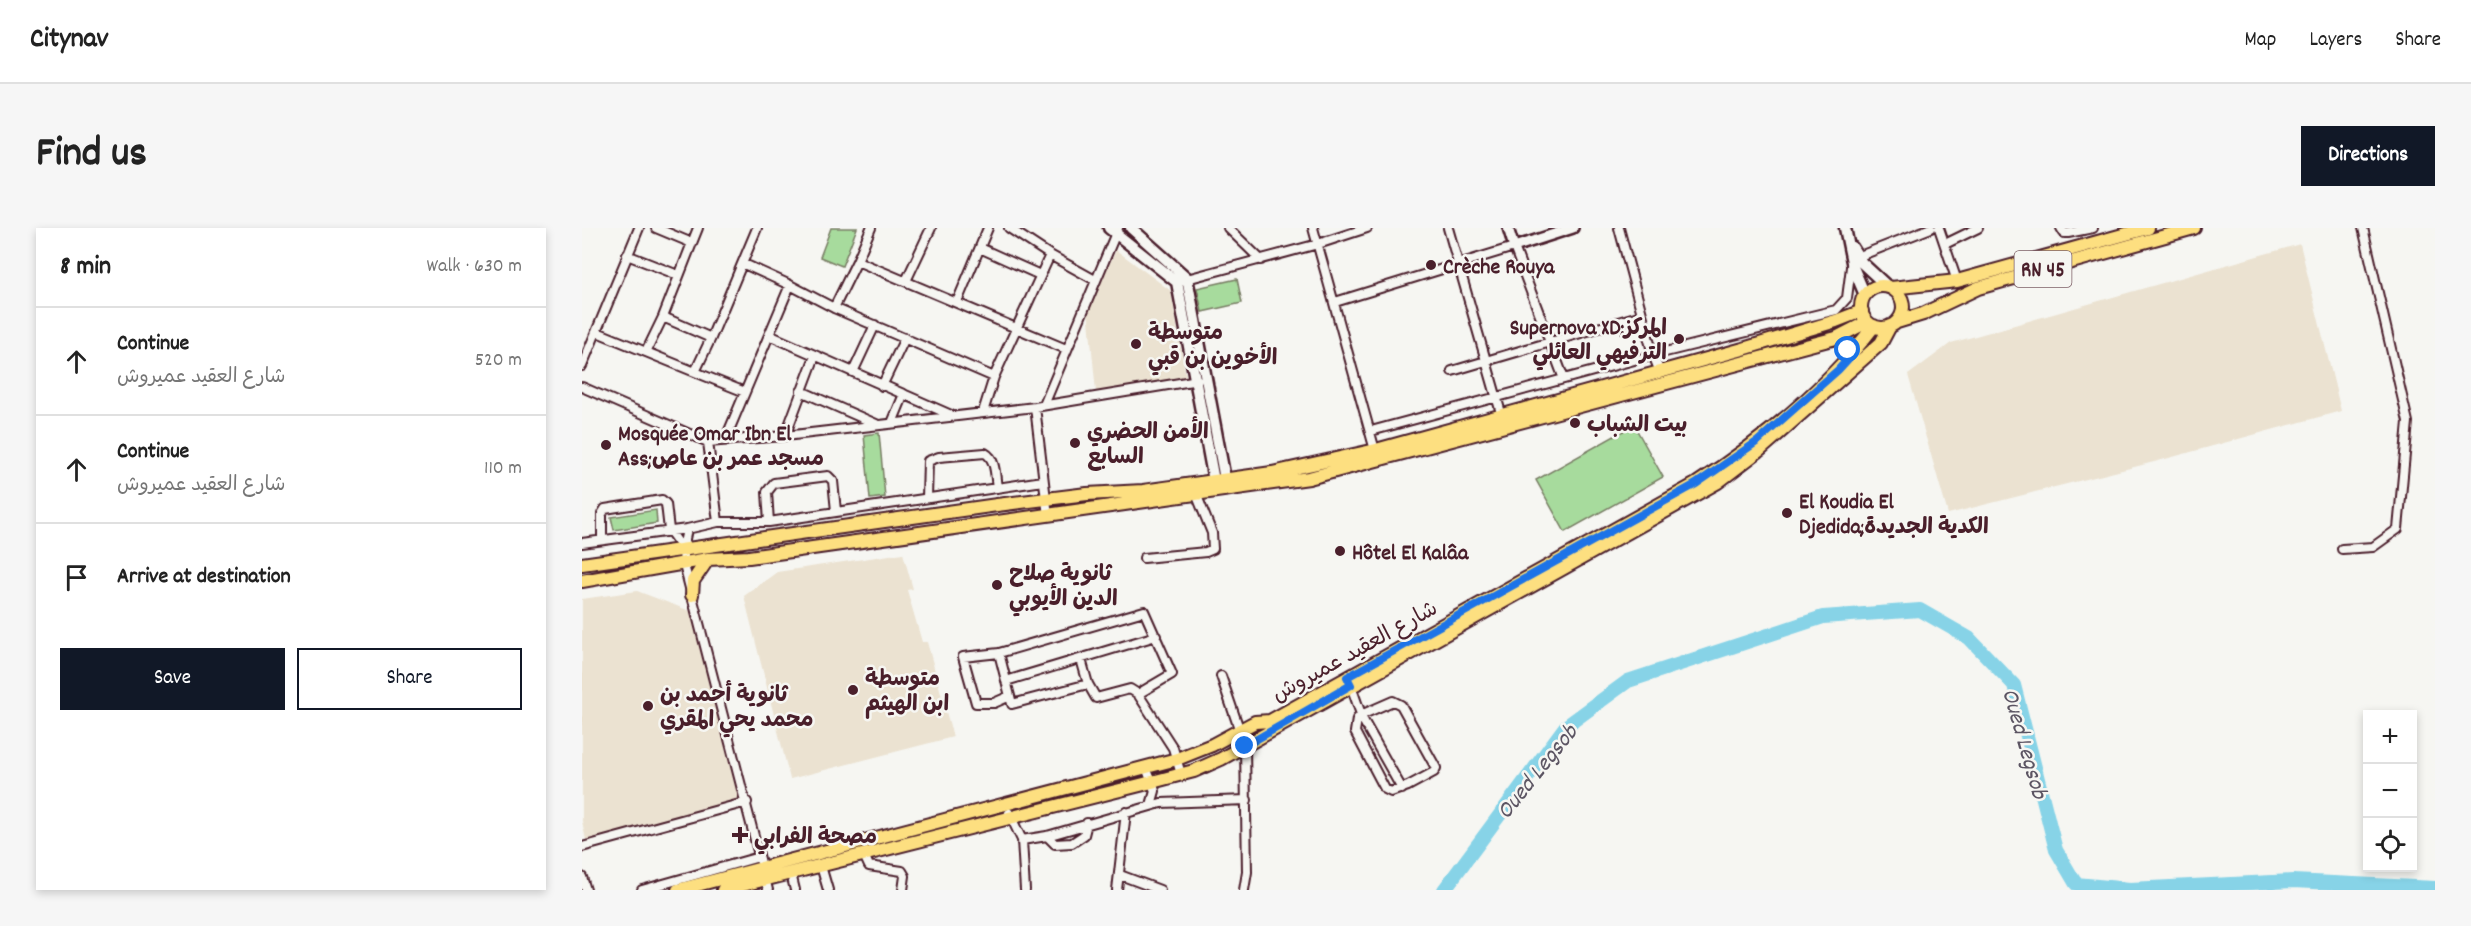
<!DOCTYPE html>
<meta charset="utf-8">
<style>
:root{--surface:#fff;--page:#f6f6f6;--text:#222;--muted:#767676;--line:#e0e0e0;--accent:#111827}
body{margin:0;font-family:Dekko,"Playpen Sans Arabic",sans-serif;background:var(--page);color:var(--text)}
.controls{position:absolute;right:18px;bottom:18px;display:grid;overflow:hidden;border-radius:0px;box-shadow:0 3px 9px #0003}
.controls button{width:54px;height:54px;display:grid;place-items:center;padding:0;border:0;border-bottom:2px solid var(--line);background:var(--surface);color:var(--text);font:30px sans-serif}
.stop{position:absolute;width:18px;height:18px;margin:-14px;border:4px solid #1a73e8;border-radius:50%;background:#fff}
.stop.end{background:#1a73e8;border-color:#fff;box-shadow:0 2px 6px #0008}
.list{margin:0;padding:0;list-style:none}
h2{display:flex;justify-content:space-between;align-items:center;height:78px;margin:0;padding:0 24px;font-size:26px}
h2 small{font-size:20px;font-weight:400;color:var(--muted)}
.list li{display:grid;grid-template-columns:39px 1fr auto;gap:18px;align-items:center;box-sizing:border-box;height:108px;padding:0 24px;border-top:2px solid var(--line)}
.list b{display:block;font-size:22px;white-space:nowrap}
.list p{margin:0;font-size:20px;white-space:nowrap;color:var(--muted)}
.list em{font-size:20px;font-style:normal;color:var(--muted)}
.actions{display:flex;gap:12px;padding:18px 24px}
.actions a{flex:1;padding:14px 0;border:2px solid var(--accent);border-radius:0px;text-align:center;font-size:21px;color:var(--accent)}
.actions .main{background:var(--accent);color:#fff}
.icon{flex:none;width:33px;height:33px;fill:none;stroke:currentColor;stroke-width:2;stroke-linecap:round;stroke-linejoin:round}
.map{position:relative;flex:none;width:1853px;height:662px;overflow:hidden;border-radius:0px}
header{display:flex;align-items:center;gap:36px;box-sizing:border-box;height:84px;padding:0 30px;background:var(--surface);border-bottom:2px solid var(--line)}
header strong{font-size:28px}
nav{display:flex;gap:33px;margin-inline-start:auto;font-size:21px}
.intro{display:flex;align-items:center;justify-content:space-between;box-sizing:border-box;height:144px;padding:0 36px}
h1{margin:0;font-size:42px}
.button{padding:15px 27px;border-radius:0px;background:var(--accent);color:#fff;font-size:21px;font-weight:700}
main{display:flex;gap:36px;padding:0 36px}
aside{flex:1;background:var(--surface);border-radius:0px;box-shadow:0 3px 9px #0003}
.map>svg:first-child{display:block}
.built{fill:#ebe2d1}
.green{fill:#a7db9d;stroke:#787d64;stroke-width:1.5}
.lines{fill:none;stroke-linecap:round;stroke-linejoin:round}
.river{stroke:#87d3e7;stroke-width:14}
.minor-casing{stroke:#4a1f2b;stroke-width:12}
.tertiary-casing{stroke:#4a1f2b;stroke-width:14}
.secondary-casing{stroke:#4a1f2b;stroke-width:15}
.primary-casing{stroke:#4a1f2b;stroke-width:16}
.minor{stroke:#f6f6f2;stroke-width:8}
.tertiary{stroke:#f6f6f2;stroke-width:9}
.secondary{stroke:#f6f6f2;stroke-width:10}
.primary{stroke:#fddf80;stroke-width:12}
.route{stroke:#1a73e8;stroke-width:8}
.poi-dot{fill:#4a1f2b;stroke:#f6f6f2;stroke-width:2}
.labels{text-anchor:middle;stroke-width:5;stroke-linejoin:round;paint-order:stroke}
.shield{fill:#f6f6f2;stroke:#7e6067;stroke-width:1.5}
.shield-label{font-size:21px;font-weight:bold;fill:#4a1f2b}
.poi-label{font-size:22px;font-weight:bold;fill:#4a1f2b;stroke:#f6f6f2;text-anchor:start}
.street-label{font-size:22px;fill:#4a1f2b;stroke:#f6f6f2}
.water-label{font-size:24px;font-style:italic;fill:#5c5563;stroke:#f6f6f2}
</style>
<header>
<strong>Citynav</strong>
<nav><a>Map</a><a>Layers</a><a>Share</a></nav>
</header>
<div class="intro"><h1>Find us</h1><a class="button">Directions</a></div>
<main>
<aside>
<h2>8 min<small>Walk · 630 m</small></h2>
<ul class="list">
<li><svg class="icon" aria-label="ahead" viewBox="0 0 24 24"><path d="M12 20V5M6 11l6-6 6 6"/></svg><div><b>Continue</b><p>شارع العقيد عميروش</p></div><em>520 m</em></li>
<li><svg class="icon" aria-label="ahead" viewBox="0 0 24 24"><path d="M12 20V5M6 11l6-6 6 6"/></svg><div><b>Continue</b><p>شارع العقيد عميروش</p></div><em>110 m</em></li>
<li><svg class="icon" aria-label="arrive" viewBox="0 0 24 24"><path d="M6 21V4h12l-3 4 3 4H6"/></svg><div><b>Arrive at destination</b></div></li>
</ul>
<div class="actions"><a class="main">Save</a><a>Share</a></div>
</aside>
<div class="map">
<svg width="1853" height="662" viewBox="0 0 1853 662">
<rect width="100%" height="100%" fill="#f6f6f2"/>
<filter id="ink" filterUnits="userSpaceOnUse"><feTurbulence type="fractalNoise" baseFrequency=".0167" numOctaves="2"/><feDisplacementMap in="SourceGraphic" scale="12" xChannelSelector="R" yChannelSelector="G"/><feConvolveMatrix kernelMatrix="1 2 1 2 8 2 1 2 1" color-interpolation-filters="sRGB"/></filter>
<g filter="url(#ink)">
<!-- built -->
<path class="built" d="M1718,16L1759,183L1576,233L1366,286L1326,147L1369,115Z
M534,22L589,63L604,149L514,164L506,82Z
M321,325L331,361L325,362L340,414H345L371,509L208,551L162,368L195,344Z
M55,363L108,383L157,573L4,612L0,593V371Z"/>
<!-- green -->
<path class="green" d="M249,0H275L260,38L238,29Z
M655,51L660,75L620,84L615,60Z
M1052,197L1081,249L983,304L954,252Z
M297,205L303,269L288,271L282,207Z
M74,282L75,295L32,302L29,289Z"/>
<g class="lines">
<!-- river -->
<path class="river" d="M862,662L983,499L1046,453L1241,389L1338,382L1387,410L1432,457L1474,622L1494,656L1548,661L1711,653L1853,660"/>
<defs>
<path id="minor" d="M74,0L110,15L81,89L64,124L113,144
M289,0L275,33L484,121
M427,0L468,27L513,52
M646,0L679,32
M731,0L794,226
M866,0L921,192
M1037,0L1071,127L1078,144
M1357,0L1375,53
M1479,0L1482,5H1486L1511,0
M110,15L116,0
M1363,16L1396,0
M398,20L458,47
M45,27L96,47
M162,36L208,57
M601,52L736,16L785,0
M324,53L349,0
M375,74L406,0
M753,74L932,19L982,151
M252,80L275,33
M81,89L129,110
M15,104L64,124
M187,107L369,187
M0,138L57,0
M870,143L1060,87
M271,144L293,97
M300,158L323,110
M0,159L126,214L203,208L453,179L616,152
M219,163L294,196
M163,164L113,144L129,110L175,0
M462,177L536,0
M453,179L466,288
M401,184L412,149
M310,195L322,166
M789,203L1071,127L1254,82L1265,70L1270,31L1349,0
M203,208L233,128
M143,212L208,57L252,80L412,149L468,27
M126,214L136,294
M345,270L346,233L357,229L403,225C414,231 413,247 415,260
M187,294L185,264L192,255L246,248L251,253L254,283
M105,301L101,321L102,337L186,662
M20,312V286L23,281L80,272L84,276L87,302L101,321
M0,315L105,301L136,294H187L461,253
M1760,321L1791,319L1816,301L1826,194L1781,0
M562,330L624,324L631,321L630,305L613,263
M417,425L430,476L506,456
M639,448L663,518L665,644L662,662
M424,453L574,408
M768,455L781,492L820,561
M556,466L591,520L599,546
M428,468L412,475H394L381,429L417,425L562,383L590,446L556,466L548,461L514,470L506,456L499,431
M811,473L819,477L854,540L852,544L826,558L809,564L803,561L773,504L775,491L779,487Z
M564,539L573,563L569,577
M427,585L440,612L443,662
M465,608L473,616L490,615L502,607L505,595
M440,612L465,608L579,575L665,572
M0,619L165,574
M282,627L287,638L320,643L323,648L321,662
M239,638L246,662
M209,646L213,662
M538,647L578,662
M0,649L4,662
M60,662L177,629
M535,662L544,584"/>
<path id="tertiary" d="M926,0L932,19L991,0"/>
<path id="secondary" d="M527,0L595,54L632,253
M549,0L605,50L643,251
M1263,0L1271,39L1283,67
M1270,19L1280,35L1306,59"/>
<path id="primary" d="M1279 79a21 21 0 1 1 42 0a21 21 0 1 1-42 0Z
M1309,60L1375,53L1566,0
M1315,94L1341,86L1396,60L1612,0
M0,336L415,277L505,266L561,263L690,245L794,222L1161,121L1254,93L1280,83
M0,353L126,331L167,329L727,250L1254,110L1285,94
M110,367L111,353L126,331
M96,662L595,531L630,517L673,494L688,493L1114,256C1180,213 1244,161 1292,98
M141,662L570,554L612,543L639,531L1136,254L1178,222L1299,115L1308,98"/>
</defs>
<!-- minor casing -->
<use href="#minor" class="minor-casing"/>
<!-- tertiary casing -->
<use href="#tertiary" class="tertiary-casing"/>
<!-- secondary casing -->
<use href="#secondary" class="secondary-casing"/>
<!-- primary casing -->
<use href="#primary" class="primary-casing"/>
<!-- minor -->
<use href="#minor" class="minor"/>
<!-- tertiary -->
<use href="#tertiary" class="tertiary"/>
<!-- secondary -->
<use href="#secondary" class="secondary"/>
<!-- primary -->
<use href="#primary" class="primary"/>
</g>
</g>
<g class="lines" filter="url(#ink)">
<!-- route -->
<path class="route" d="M663,518L769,457L765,449L1114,256L1176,213L1256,142L1267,130L1266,122"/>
</g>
<!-- markers -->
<g class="poi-dot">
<circle cx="849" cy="37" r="6"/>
<circle cx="1097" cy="111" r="6"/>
<circle cx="554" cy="116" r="6"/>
<circle cx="993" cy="195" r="6"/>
<circle cx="493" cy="215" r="6"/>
<circle cx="24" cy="217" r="6"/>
<circle cx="1205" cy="285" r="6"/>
<circle cx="758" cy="323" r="6"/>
<circle cx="415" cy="357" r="6"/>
<circle cx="271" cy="462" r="6"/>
<circle cx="66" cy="478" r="6"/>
<path d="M155 598h6v6h6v6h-6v6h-6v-6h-6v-6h6z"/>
</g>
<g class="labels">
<!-- shield labels -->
<rect class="shield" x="1432.5" y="23" width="57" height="36" rx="4.5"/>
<g class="shield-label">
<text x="1461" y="48">RN 45</text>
</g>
<!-- poi labels -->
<g class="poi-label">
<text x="861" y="45">Crèche Rouya</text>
<text x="1085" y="106" text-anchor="end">Supernova XD;المركز<tspan x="1085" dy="25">الترفيهي العائلي</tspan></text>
<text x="566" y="111">متوسطة<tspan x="566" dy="25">الأخوين بن قبي</tspan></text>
<text x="1005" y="203">بيت الشباب</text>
<text x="505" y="210">الأمن الحضري<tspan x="505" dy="25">السابع</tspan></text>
<text x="36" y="212">Mosquée Omar Ibn El<tspan x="36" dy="25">Ass;مسجد عمر بن عاص</tspan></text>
<text x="1217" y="280">El Koudia El<tspan x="1217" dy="25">Djedida;الكدية الجديدة</tspan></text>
<text x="770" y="331">Hôtel El Kalâa</text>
<text x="427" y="352">ثانوية صلاح<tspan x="427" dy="25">الدين الأيوبي</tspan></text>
<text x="283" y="457">متوسطة<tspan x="283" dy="25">ابن الهيثم</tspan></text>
<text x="78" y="473">ثانوية أحمد بن<tspan x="78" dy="25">محمد يحي المقري</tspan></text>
<text x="172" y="615">مصحة الفرابي</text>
</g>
<!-- street labels -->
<g class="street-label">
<text transform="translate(772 422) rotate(-29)" y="8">شارع العقيد عميروش</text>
</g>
<!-- water labels -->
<g class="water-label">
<text transform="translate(1444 515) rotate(74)" y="8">Oued Legsob</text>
<text transform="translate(954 543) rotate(-51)" y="8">Oued Legsob</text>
</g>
</g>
</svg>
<div class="controls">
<button>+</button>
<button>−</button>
<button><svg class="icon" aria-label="locate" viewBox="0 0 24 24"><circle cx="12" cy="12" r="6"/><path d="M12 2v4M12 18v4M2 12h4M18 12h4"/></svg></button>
</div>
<div class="stop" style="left:1266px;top:122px"></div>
<div class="stop end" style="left:663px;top:518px"></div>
</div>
</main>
